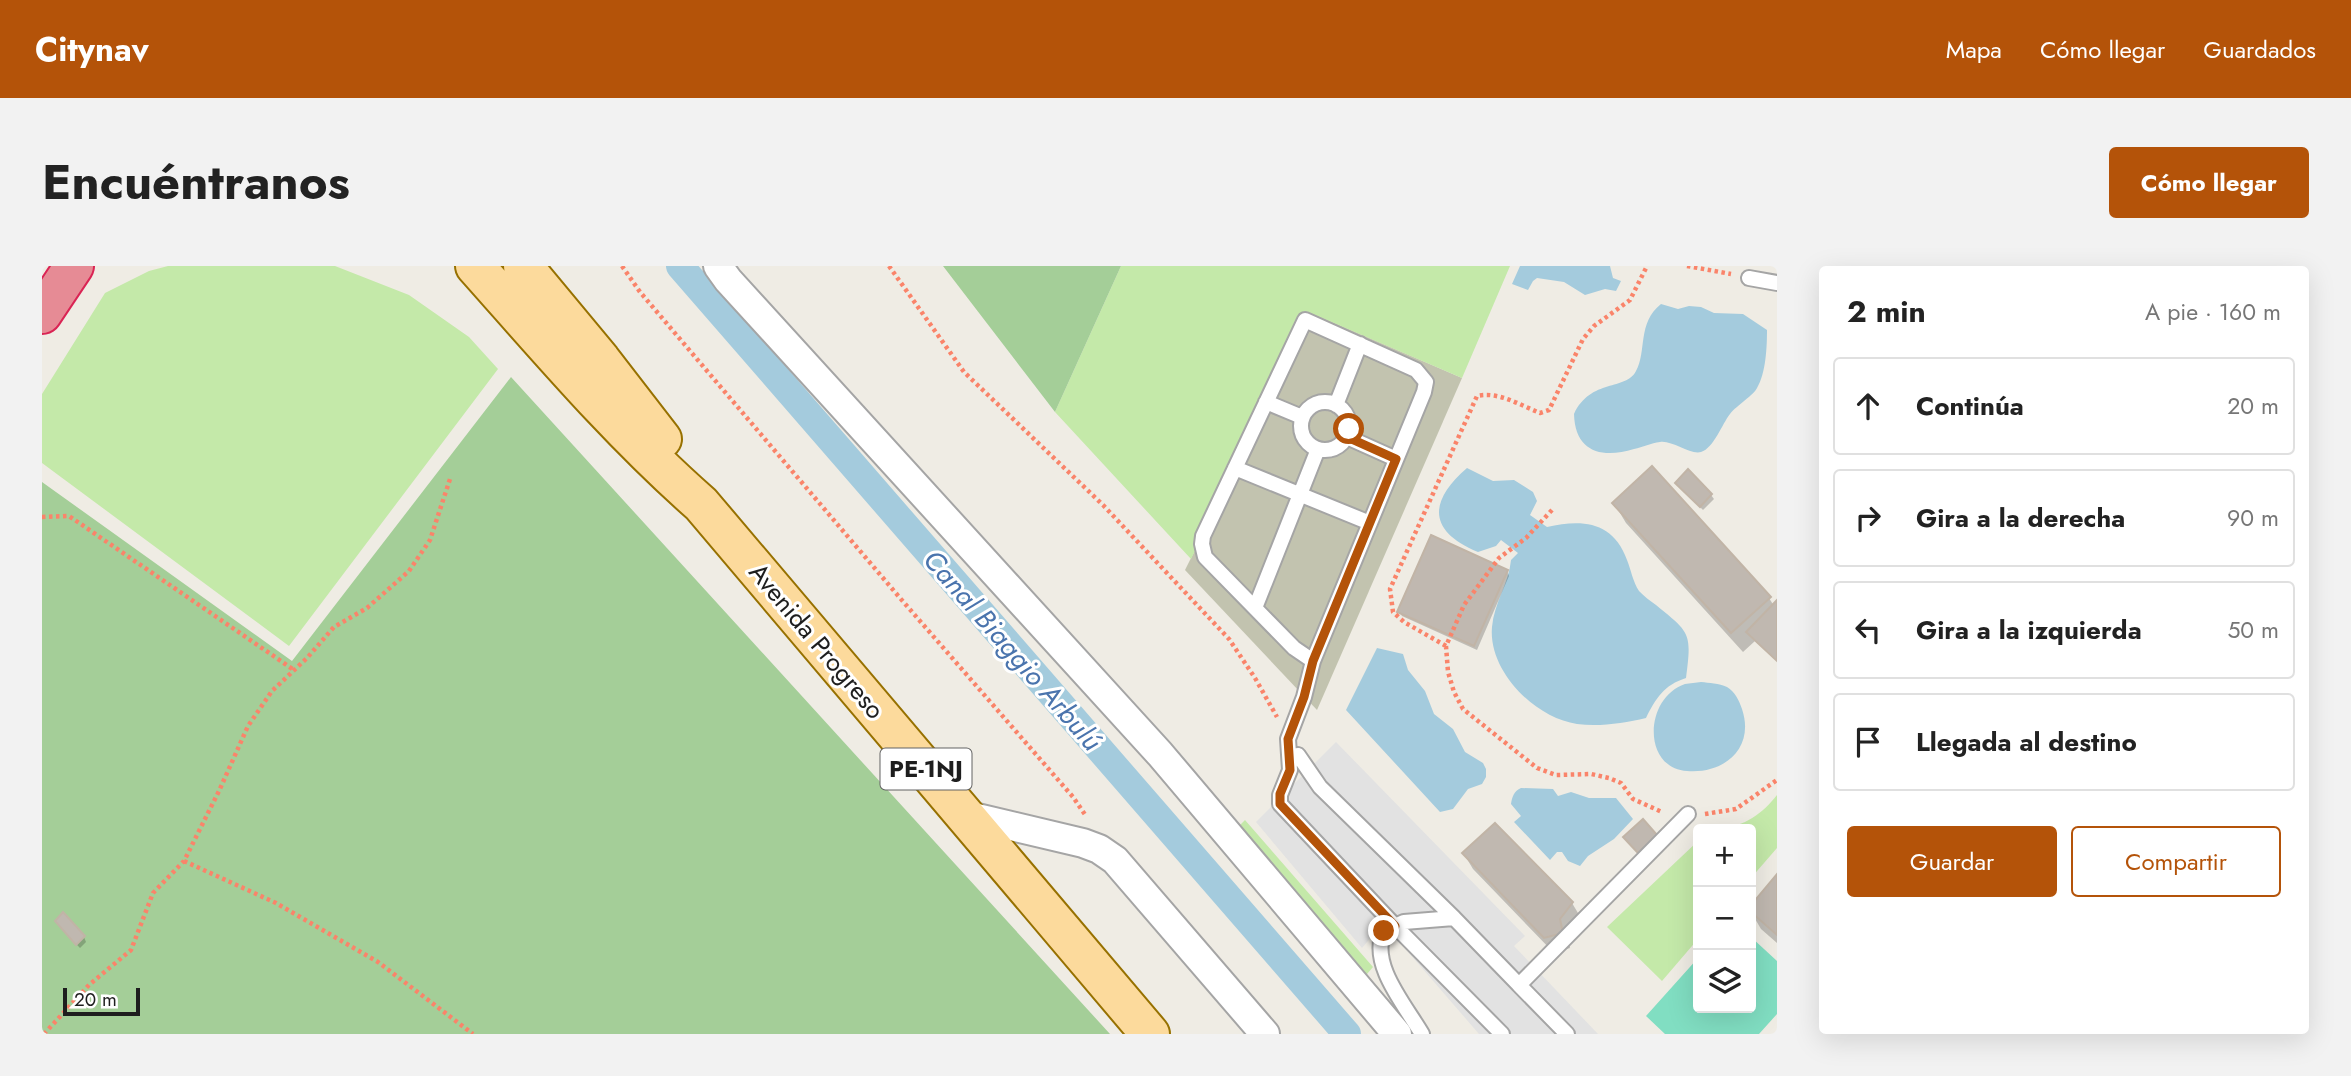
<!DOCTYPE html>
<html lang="es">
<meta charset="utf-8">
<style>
:root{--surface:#fff;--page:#f2f2f2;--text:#222;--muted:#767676;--line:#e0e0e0;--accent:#b45309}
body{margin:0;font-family:Jost,sans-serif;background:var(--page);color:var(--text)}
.controls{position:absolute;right:21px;bottom:21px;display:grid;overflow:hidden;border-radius:7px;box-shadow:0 7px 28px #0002}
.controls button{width:63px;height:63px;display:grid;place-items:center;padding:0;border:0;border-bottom:2px solid var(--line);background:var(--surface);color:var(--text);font:35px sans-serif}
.scale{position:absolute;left:21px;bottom:18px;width:77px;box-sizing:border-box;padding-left:7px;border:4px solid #1e1e1e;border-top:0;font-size:19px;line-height:24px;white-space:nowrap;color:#1e1e1e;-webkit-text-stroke:5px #fff;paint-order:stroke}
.stop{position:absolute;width:21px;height:21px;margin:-16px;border:5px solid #b45309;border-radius:50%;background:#fff}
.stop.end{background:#b45309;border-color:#fff;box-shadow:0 2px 7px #0008}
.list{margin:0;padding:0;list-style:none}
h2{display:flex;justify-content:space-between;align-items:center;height:91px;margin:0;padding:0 28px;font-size:30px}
h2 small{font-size:23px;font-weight:400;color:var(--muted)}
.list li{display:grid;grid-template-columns:46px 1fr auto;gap:21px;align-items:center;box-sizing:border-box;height:98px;margin:0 14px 14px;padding:0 14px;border:2px solid var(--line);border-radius:7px}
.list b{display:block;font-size:26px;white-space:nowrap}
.list em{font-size:23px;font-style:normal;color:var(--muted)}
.actions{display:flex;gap:14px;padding:21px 28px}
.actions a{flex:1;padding:16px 0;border:2px solid var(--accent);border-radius:7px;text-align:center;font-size:24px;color:var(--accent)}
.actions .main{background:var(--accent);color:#fff}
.icon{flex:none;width:38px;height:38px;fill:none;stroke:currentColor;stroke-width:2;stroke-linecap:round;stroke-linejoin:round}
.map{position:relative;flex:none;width:1735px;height:768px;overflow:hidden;border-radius:7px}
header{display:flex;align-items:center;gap:42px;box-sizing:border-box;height:98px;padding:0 35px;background:var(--accent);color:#fff}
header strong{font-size:33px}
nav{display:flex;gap:38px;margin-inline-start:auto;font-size:24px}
.intro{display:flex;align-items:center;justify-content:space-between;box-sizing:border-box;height:168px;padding:0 42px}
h1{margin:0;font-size:49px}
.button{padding:18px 32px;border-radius:7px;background:var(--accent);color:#fff;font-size:24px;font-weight:700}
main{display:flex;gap:42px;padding:0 42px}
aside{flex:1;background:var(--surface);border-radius:7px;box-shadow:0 7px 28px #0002}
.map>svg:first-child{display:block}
.construction{fill:#c2c3af}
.grass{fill:#c4e9a9}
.forest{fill:#a4ce98}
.pitch{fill:#81dec2}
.parking{fill:#e2e2e2}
.water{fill:#a4cbdd}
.shadow{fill:#0003}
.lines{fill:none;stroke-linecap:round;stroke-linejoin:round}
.canal{stroke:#a4cbdd;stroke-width:28}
.building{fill:#c0b8b0;stroke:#c1b4a6;stroke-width:2}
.lane-casing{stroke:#a5a5a5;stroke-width:18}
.street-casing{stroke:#a5a5a5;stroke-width:32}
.primary-casing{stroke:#977100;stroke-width:42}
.highway-casing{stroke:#da2454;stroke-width:42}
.path{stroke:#fa846a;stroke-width:4.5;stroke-dasharray:3.5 3.5;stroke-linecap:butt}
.lane{stroke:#fff;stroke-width:14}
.street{stroke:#fff;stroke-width:28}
.primary{stroke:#fcda9c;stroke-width:38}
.highway{stroke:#e68b95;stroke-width:38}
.route{stroke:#b45309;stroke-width:9}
.labels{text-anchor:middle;stroke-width:6;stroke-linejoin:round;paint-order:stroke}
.shield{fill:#fff;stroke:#626262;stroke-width:2}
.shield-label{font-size:24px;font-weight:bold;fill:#1e1e1e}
.street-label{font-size:26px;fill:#1e1e1e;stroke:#fff}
.water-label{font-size:28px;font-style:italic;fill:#4a74ad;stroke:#fff}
</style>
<header>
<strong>Citynav</strong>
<nav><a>Mapa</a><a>Cómo llegar</a><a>Guardados</a></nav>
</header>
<div class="intro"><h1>Encuéntranos</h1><a class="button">Cómo llegar</a></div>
<main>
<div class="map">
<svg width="1735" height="768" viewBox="0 0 1735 768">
<rect width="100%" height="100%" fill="#efece4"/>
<!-- construction -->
<path class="construction" d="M1272,48L1420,112L1275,444L1143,304Z"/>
<!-- grass -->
<path class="grass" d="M126,0H293L367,29L427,71L456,103L247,380L0,197V128L63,27L107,5Z
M1079,0H1468L1420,112L1271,48L1149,293L1013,146Z
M1735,529V582L1709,612V563H1678C1703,560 1720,548 1735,529Z
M1203,554L1331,701L1319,715L1192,565Z
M1656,575V673L1620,715L1565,661Z"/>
<!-- forest -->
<path class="forest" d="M901,0H1079L1013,146Z
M469,111L1068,768H0V216L250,395Z"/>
<!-- pitch -->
<path class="pitch" d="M1709,671L1735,695V748L1717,768H1623L1604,750L1656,692V742H1709Z"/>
<!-- parking -->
<path class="parking" d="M1294,476L1483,670L1472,680L1556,768H1437L1341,657L1320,682L1214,556Z"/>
<!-- water -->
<path class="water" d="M1478,0H1568L1571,12L1579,15L1574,25L1563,23L1543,29L1522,16L1495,12L1491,15L1486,24L1470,18Z
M1619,38L1636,43L1647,40L1659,41L1672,47L1701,48L1725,64C1725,81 1724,107 1715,122C1712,129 1695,139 1688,148C1680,158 1672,182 1659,186C1648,189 1630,174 1618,176C1609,177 1601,181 1592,183C1560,193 1533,186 1532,148C1549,112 1584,125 1594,105C1605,85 1595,57 1619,38Z
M1425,202L1451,215L1472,214L1491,226L1495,235L1488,249L1505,261C1540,253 1571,255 1585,294C1589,304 1591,316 1597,325C1602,330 1608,335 1614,339C1648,367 1650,366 1644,412C1622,419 1614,432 1604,452C1582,457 1558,461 1535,458C1493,452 1446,405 1450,361C1452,337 1467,317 1469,294L1476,287L1459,274L1454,280L1436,286C1386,265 1386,236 1425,202Z
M1335,382L1361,388L1366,404L1383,425L1392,448L1411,463L1423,486L1441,497L1444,503V511L1440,518L1426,523L1411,543L1398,546L1304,444Z
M1659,416C1667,417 1677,417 1685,421C1693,426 1697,434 1700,443C1713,482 1683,508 1645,505C1600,502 1602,432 1643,418C1648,417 1654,417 1659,416Z
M1479,522L1511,523L1516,530L1529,526L1547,532H1574L1591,553L1572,573L1546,590L1538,600L1526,595L1520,586H1515L1508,594L1472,556L1479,550L1469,538C1470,531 1472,525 1479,522Z"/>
<!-- shadow -->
<path class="shadow" d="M1638,221L1669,229L1672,233L1661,244Z
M1572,237L1727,332L1732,340L1735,337V395L1713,375L1701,386L1584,257Z
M1465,305L1467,310L1435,384L1360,350L1357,345Z
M1422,588L1530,637L1539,652L1526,670L1528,682L1512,687L1431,603Z
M1735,611V677L1719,663L1709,646V642Z
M17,660L42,671L44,676L38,682Z"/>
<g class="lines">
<!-- canal -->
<path class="canal" d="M638,0L1305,768"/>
</g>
<!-- building -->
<path class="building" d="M1610,200L1729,331L1689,367L1570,237Z
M1646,203L1670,228L1658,241L1633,217Z
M1389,269L1466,304L1432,380L1355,346Z
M1735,334V395L1704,366Z
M1601,553L1615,569L1596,587L1581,571Z
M1453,557L1531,636L1518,653L1521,667L1502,672L1420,587Z
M1735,608V669L1709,646V639Z
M21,646L43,670L34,679L13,655Z"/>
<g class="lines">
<defs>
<path id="lane" d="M1707,12L1735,17
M1263,54L1374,104L1384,116L1382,126L1271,395L1252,382L1163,291L1160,278L1161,270Z
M1259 160a24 24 0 1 1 48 0a24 24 0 1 1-48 0Z
M1224,136L1260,151
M1294,139L1318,78
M1305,171L1354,193
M1193,202L1328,257
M1213,342L1276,183
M1271,395L1262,431L1246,473L1248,504L1238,529V538L1353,660L1460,768
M1256,489L1278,521L1412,652
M1477,719L1525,768
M1380,768C1363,739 1327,698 1342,665L1362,656L1412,652L1477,719L1646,548"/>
<path id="street" d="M676,0L686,14L1118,488L1355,768
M923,549L1041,577L1057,583L1073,594L1223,768"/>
<path id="primary" d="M433,0C506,82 577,166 659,238L1108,768
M481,0L559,94L620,173"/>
<path id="highway" d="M0,48L32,0"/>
</defs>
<!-- lane casing -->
<use href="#lane" class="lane-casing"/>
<!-- street casing -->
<use href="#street" class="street-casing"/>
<!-- primary casing -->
<use href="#primary" class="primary-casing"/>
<!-- highway casing -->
<use href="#highway" class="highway-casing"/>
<!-- path -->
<path class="path" d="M580,0L598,26L858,332L1031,531L1044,550
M847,0L922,106L1061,239L1187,373L1213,412L1235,451
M1645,0L1689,8
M1510,244L1484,272L1457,292L1422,339L1404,380L1406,406L1412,426L1421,443L1495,502L1514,509L1549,508L1567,512L1579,517L1591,533L1620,546
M0,251L27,250L252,404
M1404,380L1362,356L1351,346L1348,323L1435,130C1456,125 1478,139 1498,147L1507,144L1541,73L1552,60L1588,34L1605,0
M1663,548L1694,543L1735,514
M142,595L234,637L336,696L431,768
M2,768L47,719L89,684L111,627L142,595L177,525L206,460L230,425L265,392L292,361L325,342L367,305L388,274L408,213"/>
<!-- lane -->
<use href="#lane" class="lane"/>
<!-- street -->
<use href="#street" class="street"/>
<!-- primary -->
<use href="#primary" class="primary"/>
<!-- highway -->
<use href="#highway" class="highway"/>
</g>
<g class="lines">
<!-- route -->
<path class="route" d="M1307,163L1305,171L1354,193L1271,395L1262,431L1246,473L1248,504L1238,528V538L1353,660L1342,665"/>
</g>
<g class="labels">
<!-- shield labels -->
<rect class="shield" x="838.5" y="482.5" width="91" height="41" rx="5"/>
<g class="shield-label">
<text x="884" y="511">PE-1NJ</text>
</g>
<!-- street labels -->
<g class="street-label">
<text transform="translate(775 375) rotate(50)" y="9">Avenida Progreso</text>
</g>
<!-- water labels -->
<g class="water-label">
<text transform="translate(971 384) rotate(49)" y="10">Canal Biaggio Arbulú</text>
</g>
</g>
</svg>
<div class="controls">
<button>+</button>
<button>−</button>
<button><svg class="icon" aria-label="layers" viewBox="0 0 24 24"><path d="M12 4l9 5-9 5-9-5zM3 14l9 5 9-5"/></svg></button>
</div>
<div class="scale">20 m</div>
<div class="stop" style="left:1307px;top:163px"></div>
<div class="stop end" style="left:1342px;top:665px"></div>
</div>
<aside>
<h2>2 min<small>A pie · 160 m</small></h2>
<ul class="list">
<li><svg class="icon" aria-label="ahead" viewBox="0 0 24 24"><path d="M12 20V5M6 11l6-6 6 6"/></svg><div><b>Continúa</b></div><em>20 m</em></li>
<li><svg class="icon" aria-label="right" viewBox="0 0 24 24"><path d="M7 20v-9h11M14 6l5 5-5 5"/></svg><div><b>Gira a la derecha</b></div><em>90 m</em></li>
<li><svg class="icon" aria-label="left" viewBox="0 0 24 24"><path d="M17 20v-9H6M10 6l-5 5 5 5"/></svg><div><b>Gira a la izquierda</b></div><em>50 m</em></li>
<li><svg class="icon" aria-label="arrive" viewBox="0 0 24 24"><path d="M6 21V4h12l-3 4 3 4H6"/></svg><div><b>Llegada al destino</b></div></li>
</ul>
<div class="actions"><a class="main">Guardar</a><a>Compartir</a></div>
</aside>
</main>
